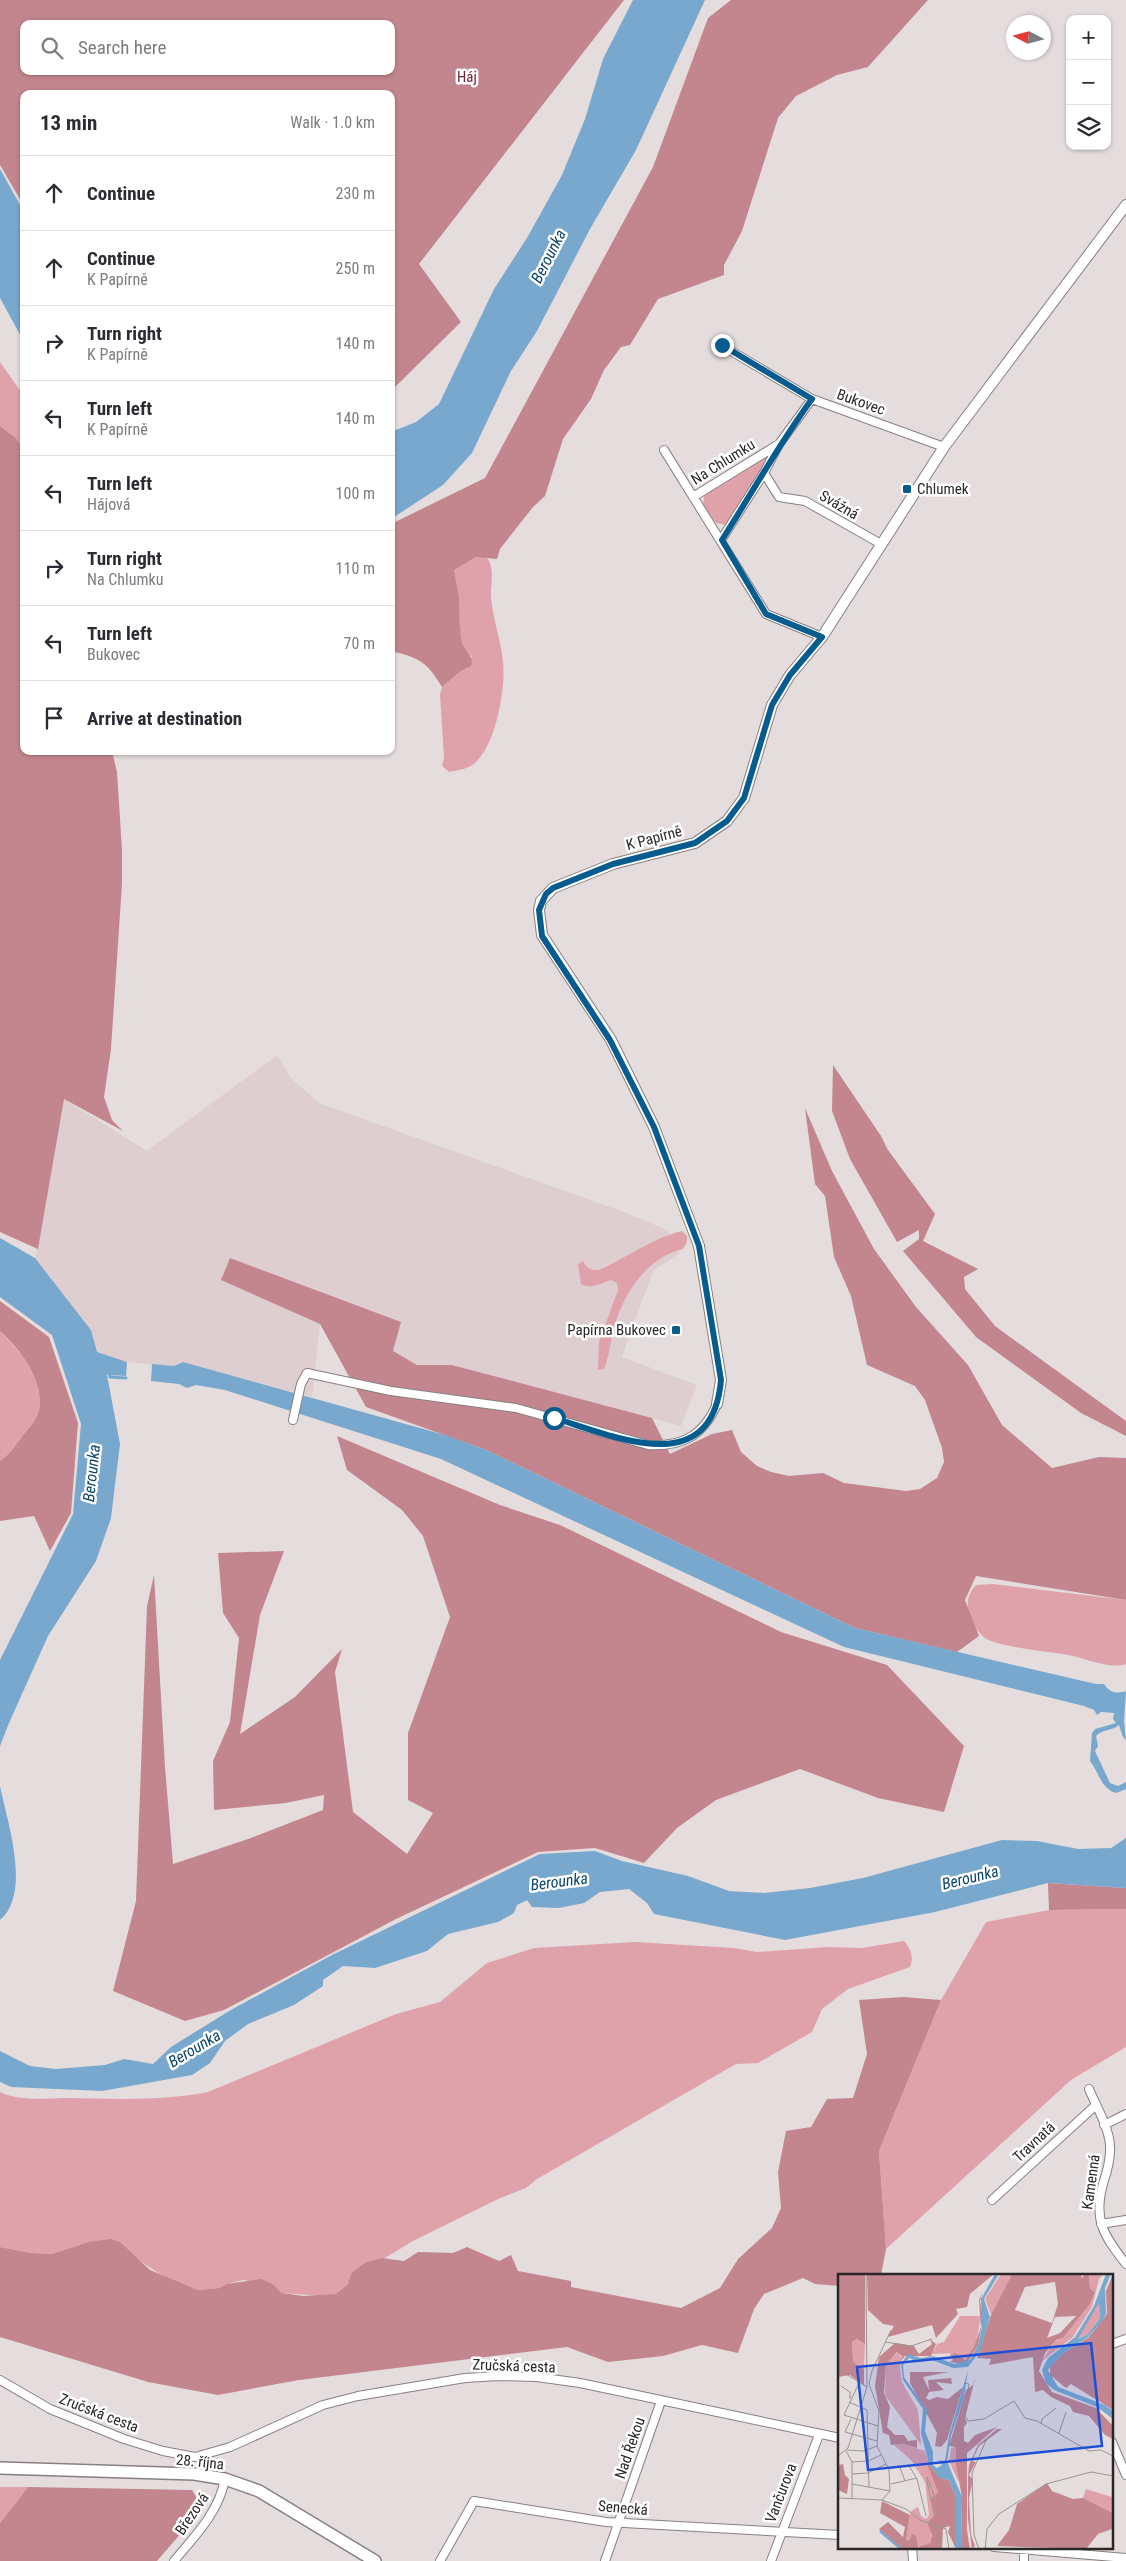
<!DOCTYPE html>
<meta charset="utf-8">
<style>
:root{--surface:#fff;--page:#f7f7f7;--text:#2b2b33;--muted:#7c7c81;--line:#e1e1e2}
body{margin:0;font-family:"Roboto Condensed",sans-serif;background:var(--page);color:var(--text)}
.controls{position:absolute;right:15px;top:15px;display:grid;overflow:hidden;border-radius:10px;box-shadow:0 1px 4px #0004}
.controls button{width:45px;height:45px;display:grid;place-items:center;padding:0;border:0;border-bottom:1px solid var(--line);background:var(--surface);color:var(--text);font:25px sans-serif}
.compass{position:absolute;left:1006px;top:15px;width:45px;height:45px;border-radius:50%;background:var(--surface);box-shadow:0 1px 4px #0004;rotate:276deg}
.stop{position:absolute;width:15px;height:15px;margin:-11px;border:4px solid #065c8e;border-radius:50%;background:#fff}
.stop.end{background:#065c8e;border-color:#fff;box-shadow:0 1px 5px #0008}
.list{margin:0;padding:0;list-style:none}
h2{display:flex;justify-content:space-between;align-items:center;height:65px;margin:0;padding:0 20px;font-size:21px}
h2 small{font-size:16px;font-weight:400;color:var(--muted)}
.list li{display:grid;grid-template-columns:32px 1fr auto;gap:15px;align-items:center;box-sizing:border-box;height:75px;padding:0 20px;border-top:1px solid var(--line)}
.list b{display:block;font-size:19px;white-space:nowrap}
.list p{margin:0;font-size:16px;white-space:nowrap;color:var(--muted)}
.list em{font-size:16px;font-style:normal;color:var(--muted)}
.icon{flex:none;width:28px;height:28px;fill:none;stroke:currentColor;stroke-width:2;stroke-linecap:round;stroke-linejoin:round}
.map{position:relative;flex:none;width:1126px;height:2561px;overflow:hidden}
.search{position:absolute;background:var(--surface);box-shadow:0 1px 4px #0004;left:20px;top:20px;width:375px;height:55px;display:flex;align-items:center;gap:12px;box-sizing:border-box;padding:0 18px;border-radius:10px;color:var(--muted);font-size:19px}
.panel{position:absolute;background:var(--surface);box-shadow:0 1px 4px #0004;left:20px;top:90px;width:375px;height:665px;border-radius:10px}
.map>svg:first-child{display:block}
.built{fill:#dfced0}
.green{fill:#e0a2aa}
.forest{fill:#c3868e;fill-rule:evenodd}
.water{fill:#78a8cd}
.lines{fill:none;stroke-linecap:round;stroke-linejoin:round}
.stream{stroke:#78a8cd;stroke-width:3}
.minor-casing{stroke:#878081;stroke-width:10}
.tertiary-casing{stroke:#878081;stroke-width:12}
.secondary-casing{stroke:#878081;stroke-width:14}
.minor{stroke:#fff;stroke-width:8}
.tertiary{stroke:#fff;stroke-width:10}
.secondary{stroke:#fff;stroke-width:11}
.route{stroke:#065c8e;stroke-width:6}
.poi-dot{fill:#065c8e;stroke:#fff;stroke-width:2}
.labels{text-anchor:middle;stroke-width:5;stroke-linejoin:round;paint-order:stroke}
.park-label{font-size:15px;fill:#702635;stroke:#fff}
.street-label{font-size:15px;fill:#2a2727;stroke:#fff}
.poi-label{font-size:15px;fill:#2a2727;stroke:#fff;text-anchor:start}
.water-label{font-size:16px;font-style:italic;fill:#094469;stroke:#fff}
.inset-river{fill:none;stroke:#78a8cd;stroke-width:2.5}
.inset-road{fill:none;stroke:#9a9494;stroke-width:1}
.view{fill:#1d4ed8;fill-opacity:0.15;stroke:#1d4ed8;stroke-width:2.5}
.inset-edge{fill:none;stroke:#2a2727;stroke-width:2.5}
</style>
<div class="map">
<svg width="1126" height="2561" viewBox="0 0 1126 2561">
<rect width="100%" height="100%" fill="#e5dddd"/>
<!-- built -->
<path class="built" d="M277,1055L291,1078L319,1103L624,1212L667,1230L680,1253L653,1271L622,1357L697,1385L681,1426L452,1365H417L392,1351L401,1323L230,1258L221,1280L320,1324L312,1397L183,1362L174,1366L126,1362L97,1352L91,1330L35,1258L64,1099L147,1151Z"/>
<!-- green -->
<path class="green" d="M0,362L24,396V449L16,438L0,426Z
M773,449L732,519L726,525L716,523L703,505L705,492Z
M476,557H486C496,566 490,586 491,598C493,619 501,640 503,662C506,688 496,742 477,761C470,769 459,770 449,772L442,766L444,758L440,695L442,687L472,657L464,649L460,633L459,596L453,570Z
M682,1231L687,1236V1242L683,1249C645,1258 622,1296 613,1331C610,1344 609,1357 604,1369L598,1370L599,1342L618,1290L617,1283L611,1280C601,1283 591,1290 581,1284L578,1264L583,1261C587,1269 590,1270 599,1270C626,1258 655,1237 682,1231Z
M0,1331C20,1351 49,1385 37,1416C34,1423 28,1429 23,1435C16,1445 10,1454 0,1461Z
M993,1584L1126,1600V1664C1109,1670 1083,1657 1063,1654C1045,1651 999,1647 985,1638C978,1633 973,1624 970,1616C966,1604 967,1595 976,1585Z
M1126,1909V2047L1071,2080L886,2249L879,2151L941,2000L986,1922L1049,1910Z
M904,1941C911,1949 914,1957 910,1967L848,1989L822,2009L812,2032L758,2063L736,2064L537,2179L526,2188L498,2199L413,2241L385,2258L366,2262L351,2273L348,2284L336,2294L321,2296L282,2293L274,2285L243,2280L228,2284L219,2288L198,2290L166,2278L137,2259L80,2245L52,2254L31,2253L0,2247V2092C21,2102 47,2098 69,2098C116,2099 162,2101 208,2092L396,2014L440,2002L487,1963L534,1948L635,1942L734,1948L757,1952L828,1947L862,1948Z
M0,2487H28L0,2523Z"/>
<!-- forest -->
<path class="forest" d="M0,0H624L419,264L461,322L391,391V94H24V206L0,165ZM24,24H391V71H24Z
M731,0H928L868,67L837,75L796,96L778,118L742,231L724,265V275L658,299L630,345L621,347L604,370L591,399L563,439L545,496L533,507L500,549L497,559L476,557L454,570C455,579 458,588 459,597C460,612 459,627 462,642C464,651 475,656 471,666L459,672L442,687C427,662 420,658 391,651V524L485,478L653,167L708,18Z
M0,426L16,438L24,449V751H112L117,772L122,850V884L111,1049L104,1097L112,1120L123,1131L64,1099L38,1249L0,1232Z
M833,1065L881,1136L888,1150L935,1214L923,1241L978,1269L964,1277L965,1289L995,1326L1126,1421V1436L1081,1413L976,1337L903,1251L919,1239V1230L897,1242L850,1159L832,1111Z
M805,1108L832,1171L874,1249L916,1307L968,1365L1002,1425L1052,1468L1099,1457L1126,1458V1600L976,1576L965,1600L979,1636L957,1652L855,1628L486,1450L366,1407L320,1324L221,1280L230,1258L401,1322L393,1351L417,1365H452L652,1418L670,1454L712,1434L732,1430L741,1452L757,1466L771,1472L789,1476L823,1473L844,1483L906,1491L920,1489L937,1478L944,1462L942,1448L925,1400L915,1386L867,1365L851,1296L834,1257L825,1196L815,1184Z
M0,1301L49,1337L78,1423L71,1513L50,1551L34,1516L0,1521V1461C10,1454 16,1445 23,1435C28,1429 34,1423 37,1416C49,1386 20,1349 0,1331Z
M337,1436L500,1505L560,1525L781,1632L887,1665L964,1746L944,1812L878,1798L800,1769L716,1800L677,1828L644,1863L595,1848L538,1852L396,1919L224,2010L185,2021L113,1991L136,1901L147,1606L154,1575L165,1767L173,1864L251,1838L323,1810L324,1795L286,1803L214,1810L213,1761L230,1722L239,1638L223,1613L218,1553L284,1551L260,1615L240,1734L295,1697L342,1649L335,1672L353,1812L407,1854L433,1813L408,1800V1733L450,1617L423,1536L402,1510L347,1470Z
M1048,1883L1126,1888V1909L1049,1910Z
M903,1997L941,2000L879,2151L886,2249L881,2275H840V2286L815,2284L803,2278L764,2294L754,2309L738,2353L702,2345L663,2356L608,2362L567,2347L299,2380L218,2395L148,2382L0,2337V2247L31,2253L52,2254L89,2242L111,2239L120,2242L150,2270L198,2290L219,2288L227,2284L261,2279L274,2285L282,2293L303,2296L336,2294L348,2284L351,2273L366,2262L382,2258L404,2261L418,2252L453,2253L467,2247L499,2261L511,2255L518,2271L571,2281V2287L681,2308L720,2288L738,2259L772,2228L781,2208L778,2172L786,2131L811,2127L827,2099L853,2098L867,2054L859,2000Z
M28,2487L192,2490L203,2508L157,2561H0V2523Z"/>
<!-- water -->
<path class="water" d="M633,0H705L636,150L590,229L537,331L511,371L472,453L443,485L391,519V432L416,422L439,404L494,289L527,238L562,175L585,119L603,59Z
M0,169L24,212V342L0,298Z
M0,1238L35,1258L91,1330L97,1352L127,1362L126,1376L107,1375L120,1444L111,1518L96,1561L48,1636L9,1723L0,1746V1757V1660L73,1514L81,1424L52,1335L0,1297Z
M183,1362L445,1435L486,1450L855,1628L1096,1684H1104C1110,1693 1117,1694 1126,1691L1124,1721L1126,1740L1123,1737L1119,1725C1112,1731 1102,1729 1096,1736L1098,1746L1095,1751L1110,1783L1118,1786L1126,1782V1789L1116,1793C1101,1789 1099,1772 1090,1761L1092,1733L1095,1729L1116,1723L1113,1719L1114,1713L1101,1712L1097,1715L1094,1710L1084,1706L844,1647L441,1459L225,1390L196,1385L187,1388L179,1384L151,1381L152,1364L174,1366Z
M0,1786C7,1821 32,1893 0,1920Z
M1126,1838V1888L1048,1883L935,1912L785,1940L654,1914L647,1903L629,1889L600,1892L584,1903L559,1908L532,1907L527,1900L517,1905L514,1913L498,1922L448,1934L427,1951L375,1968L343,1966L323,1980V1986L294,2005L248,2024L225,2041L210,2063L192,2075L102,2091L11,2087L0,2082V2051L30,2066L56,2069L105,2065L124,2059L153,2064L171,2047L229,2011L332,1955L540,1854L595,1851L622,1861L688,1876L729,1891L764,1893L810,1888L863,1878L1002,1840L1037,1841L1078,1849L1111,1848Z"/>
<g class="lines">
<!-- stream -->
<path class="stream" d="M109,1372L110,1377L126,1378"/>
<defs>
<path id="minor" d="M721,345L812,399L944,447
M664,450L766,614L822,637
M764,473L779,497L805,501L881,544
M693,497L779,444L812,399
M721,540L764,473L778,446
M293,1420L301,1384L307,1373L391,1391L516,1408L648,1445C682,1447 703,1436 717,1404
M1089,2089C1096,2106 1109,2127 1110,2146C1111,2159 1107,2172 1103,2184C1093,2220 1104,2236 1126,2264
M1104,2125L1126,2114
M992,2200L1096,2105
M1101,2224L1126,2220
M1112,2344L1126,2339
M0,2380L50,2409L124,2439L163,2451L195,2457L230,2447L323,2405L358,2396L465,2378L498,2376L537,2377L580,2383L840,2438
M1112,2442L1126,2475
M912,2547L913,2561
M994,2547L1126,2558
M1024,2547V2561
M174,2561C195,2536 219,2512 225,2479
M440,2561L474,2501L606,2522L840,2535
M605,2561L661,2401
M771,2561L819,2435"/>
<path id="tertiary" d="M717,1404L721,1380L699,1246L654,1127L611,1040L542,935L539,910L541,901L553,888L613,864L695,843L727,821L744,798L772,705L790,675L822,637L944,447L1126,205"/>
<path id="secondary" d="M0,2468L194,2474L225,2479L259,2491L375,2561"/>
</defs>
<!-- minor casing -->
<use href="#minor" class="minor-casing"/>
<!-- tertiary casing -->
<use href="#tertiary" class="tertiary-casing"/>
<!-- secondary casing -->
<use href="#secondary" class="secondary-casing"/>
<!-- minor -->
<use href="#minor" class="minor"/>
<!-- tertiary -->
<use href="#tertiary" class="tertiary"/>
<!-- secondary -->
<use href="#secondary" class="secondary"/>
</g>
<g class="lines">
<!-- route -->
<path class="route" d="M554,1418C614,1436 712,1482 721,1380L699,1246L654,1127L610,1040L542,936L539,910L546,894L553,888L613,864L695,843L727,821L744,798L772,705L790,675L822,637L766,614L722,540C752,493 779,444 812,399L722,345"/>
</g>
<!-- markers -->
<g class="poi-dot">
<rect x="902" y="484" width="10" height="10" rx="2.5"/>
<rect x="671" y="1325" width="10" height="10" rx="2.5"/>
</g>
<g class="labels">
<!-- park labels -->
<g class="park-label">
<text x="467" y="82">Háj</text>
</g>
<!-- street labels -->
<g class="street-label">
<text transform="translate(861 402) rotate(20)" y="5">Bukovec</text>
<text transform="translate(723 462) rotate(-32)" y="5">Na Chlumku</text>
<text transform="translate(839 505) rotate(30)" y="5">Svážná</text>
<text transform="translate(654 838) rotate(-15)" y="5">K Papírně</text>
<text transform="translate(1034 2142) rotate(-43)" y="5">Travnatá</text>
<text transform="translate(1091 2182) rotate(-82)" y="5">Kamenná</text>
<text transform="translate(514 2366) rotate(2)" y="5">Zručská cesta</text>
<text transform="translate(99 2413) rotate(21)" y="5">Zručská cesta</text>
<text transform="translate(630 2448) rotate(-71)" y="5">Nad Řekou</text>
<text transform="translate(200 2462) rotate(6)" y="5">28. října</text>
<text transform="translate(781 2493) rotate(-69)" y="5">Vančurova</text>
<text transform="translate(623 2508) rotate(5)" y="5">Senecká</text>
<text transform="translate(192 2514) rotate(-56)" y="5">Březová</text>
</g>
<!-- poi labels -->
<g class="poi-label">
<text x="917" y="494">Chlumek</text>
<text x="666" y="1335" text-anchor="end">Papírna Bukovec</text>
</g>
<!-- water labels -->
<g class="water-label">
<text transform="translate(548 256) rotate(-63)" y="6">Berounka</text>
<text transform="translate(91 1473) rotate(-84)" y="6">Berounka</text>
<text transform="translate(970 1877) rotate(-14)" y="6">Berounka</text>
<text transform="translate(559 1881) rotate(-7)" y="6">Berounka</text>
<text transform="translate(194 2048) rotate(-31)" y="6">Berounka</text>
</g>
</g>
<!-- overview -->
<g transform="translate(838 2274)">
<rect width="275" height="275" fill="#e5dddd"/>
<path d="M163,0H174L153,41L147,25ZM251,0H266L261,5L254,33L235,63L203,88L217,67L225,64L252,30L257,18L252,14ZM261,29L262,44L250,60L239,65ZM122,42H143L138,69L131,82L124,86L117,79L94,80L99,70L106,68ZM19,65L27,70L26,95L15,88L14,68ZM60,78L64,84L62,93L64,108L80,136L83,171L47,121L48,89ZM65,170L87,177L100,218L93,225L97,241L92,269L80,273L68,266L73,237L80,233L83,242L88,245L91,241L87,208L73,186L56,171ZM118,173L122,206L120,207L111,187L113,174ZM248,215L274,223L275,239L245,224Z" fill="#e0a2aa"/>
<path d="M0,0H27V70L19,65L14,68L15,88L26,95V111L12,101L0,103ZM29,0H156L132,20L129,33L118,35L120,40L98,64L94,51L50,63L56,52L45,50L30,36ZM174,0H243L244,5L246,0H251L252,14L257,18L252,30L225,64L218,66L207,79L201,97L214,118L258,134L275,152V165L267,161L251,142L235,138L232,132L213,123L205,116L197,118L195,83L151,91L153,85L139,84L153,41ZM217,8L220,30L214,49L177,36L187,13ZM238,42L222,59L209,64L217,43ZM275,0V136L233,110L228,114L212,101V93L224,80L250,64L269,40L268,17ZM145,17L142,27L145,44L140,71L131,86L124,90L112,88L115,86L112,80L117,79L127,86L136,73L143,53L141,26ZM92,65L98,70L93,82H67L63,87L64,82L59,78L48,90L46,119L52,133L49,153L57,161H66L70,167L79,166V174L65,170L53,171L51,161L45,159L37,112L41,83L57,69L76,72L81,80L94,70ZM72,98H111L85,103L91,116L90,106L113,104L114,110L98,108L106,116L91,118L88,124L91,126L99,123L110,125L125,113L109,166L103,173L97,172L99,159L72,109ZM138,101L127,144L129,149L126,153V167L130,169L137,161L159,153L129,179V256L132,275H123L124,223L118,191V173L111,172L128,116L135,111ZM159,155H164L141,172L134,187L138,188L131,201L135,206L131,224L133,261L137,272L134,275L130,245V204L131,191L140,171ZM91,182L93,193L102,204L111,206L118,223V275L110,258L112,252L105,254L104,275H64L41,255L50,248L65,263L67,253L42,239L44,227L72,241L68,266L71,267L74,260L78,262L80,273L92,269L94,261L90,250L97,241L93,225L100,218L90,192ZM5,190L7,201L11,205L9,220L0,216V191ZM209,209L214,217L235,225L245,224L275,239L274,255L260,260L248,275L159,272L171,256L179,230Z" fill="#c3868e" fill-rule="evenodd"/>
<path d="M157,0H161L146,25L152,43L142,77L130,93L115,94L94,86L80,88L71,84L65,91L66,103L89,136L87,157L95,178V191L99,194L104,191L101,186L107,187L111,162L130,96L126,123L113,162L109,187L124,223L123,275H118V223L111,206L101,204L91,190L83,159L85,135L65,106L63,90L70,80L83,84L95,82L116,90L132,86L140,71L144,53L143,25ZM268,0H273L267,14L268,40L264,47L249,64L224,80L210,96L220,113L267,131L275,137V145L259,133L216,116L208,109L204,96L210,84L237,63L256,32ZM261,29L262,44L250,60L240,65Z" fill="#78a8cd" fill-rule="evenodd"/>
<path class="inset-river" d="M42,257L63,275"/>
<path class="inset-road" d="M47,68L73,72L94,65M0,95L29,113M21,109L6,141L40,152M126,109L131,110L127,142L130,147L146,145L176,127L187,144L199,147L251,177L263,176L275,182M3,112L12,118V125M11,128L29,136L31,213M13,145L7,158L39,167M203,150L204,145L218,134M221,159L228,138M9,176L26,177L39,172M8,177L14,188V225M0,182L10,174L29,113L28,0M14,188L30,187L43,181M70,190L79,205L88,242M61,191L67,207M14,200L30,199L48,190M14,210L52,217M53,210L79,204M0,224L44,226L68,235L82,246L108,255L111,275M44,226L52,217L51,196L39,172L41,137L31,110L34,97L53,56M89,249L96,243V240L94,231L93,225L89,207V203L96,221L93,225M95,252L101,261L99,275M141,275L136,261L134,199L149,164M147,275L149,255L161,240L208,210L253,198L275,202"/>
<path class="view" d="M253,69L264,172L30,196L19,93Z"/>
<rect width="275" height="275" class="inset-edge"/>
</g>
</svg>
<div class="controls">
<button>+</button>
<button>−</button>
<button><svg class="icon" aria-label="layers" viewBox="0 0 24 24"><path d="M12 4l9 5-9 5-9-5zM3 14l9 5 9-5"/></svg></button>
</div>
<svg class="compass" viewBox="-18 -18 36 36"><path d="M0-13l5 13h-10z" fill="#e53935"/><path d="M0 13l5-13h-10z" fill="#7c7c81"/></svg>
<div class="stop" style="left:554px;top:1418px"></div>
<div class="stop end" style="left:722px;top:345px"></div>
<div class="search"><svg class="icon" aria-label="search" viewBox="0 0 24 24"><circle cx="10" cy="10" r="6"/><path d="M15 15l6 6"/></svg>Search here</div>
<section class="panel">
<h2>13 min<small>Walk · 1.0 km</small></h2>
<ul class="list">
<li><svg class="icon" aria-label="ahead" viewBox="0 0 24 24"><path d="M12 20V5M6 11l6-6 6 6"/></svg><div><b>Continue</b></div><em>230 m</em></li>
<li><svg class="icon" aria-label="ahead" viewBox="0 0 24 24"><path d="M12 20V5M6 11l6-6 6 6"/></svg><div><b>Continue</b><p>K Papírně</p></div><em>250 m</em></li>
<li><svg class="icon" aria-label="right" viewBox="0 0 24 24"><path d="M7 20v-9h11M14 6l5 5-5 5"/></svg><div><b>Turn right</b><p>K Papírně</p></div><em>140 m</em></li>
<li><svg class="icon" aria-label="left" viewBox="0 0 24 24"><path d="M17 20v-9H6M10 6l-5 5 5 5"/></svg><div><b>Turn left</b><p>K Papírně</p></div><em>140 m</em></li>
<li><svg class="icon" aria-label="left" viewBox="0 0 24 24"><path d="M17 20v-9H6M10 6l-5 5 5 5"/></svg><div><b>Turn left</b><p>Hájová</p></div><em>100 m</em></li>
<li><svg class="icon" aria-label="right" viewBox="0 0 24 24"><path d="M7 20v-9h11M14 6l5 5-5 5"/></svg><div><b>Turn right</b><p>Na Chlumku</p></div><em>110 m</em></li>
<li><svg class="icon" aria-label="left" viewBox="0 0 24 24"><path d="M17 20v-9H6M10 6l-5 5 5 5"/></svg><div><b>Turn left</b><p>Bukovec</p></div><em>70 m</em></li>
<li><svg class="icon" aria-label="arrive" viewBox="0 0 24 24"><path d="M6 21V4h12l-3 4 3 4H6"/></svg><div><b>Arrive at destination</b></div></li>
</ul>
</section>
</div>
